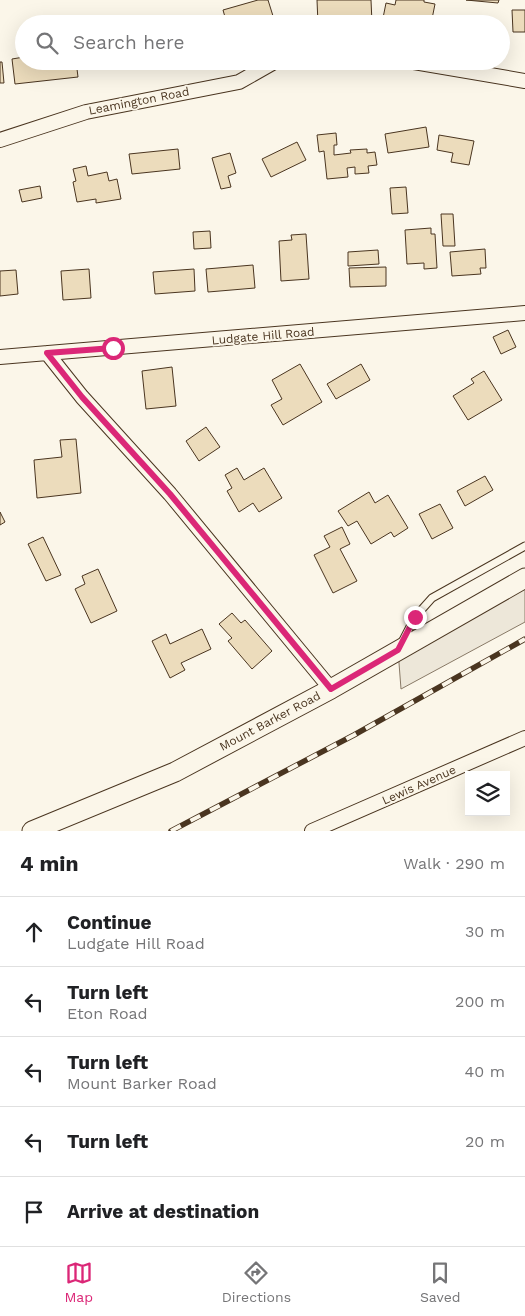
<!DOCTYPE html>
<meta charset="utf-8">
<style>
:root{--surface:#fff;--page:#f2f2f2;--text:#202124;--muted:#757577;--line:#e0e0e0;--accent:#db2777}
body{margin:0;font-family:"Work Sans",sans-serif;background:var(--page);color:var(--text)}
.controls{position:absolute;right:15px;bottom:15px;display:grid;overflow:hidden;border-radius:0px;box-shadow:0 5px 20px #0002}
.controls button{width:45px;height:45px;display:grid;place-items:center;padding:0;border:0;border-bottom:1px solid var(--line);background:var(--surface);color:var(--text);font:25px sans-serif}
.stop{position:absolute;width:15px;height:15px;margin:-11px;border:4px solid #db2777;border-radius:50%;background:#fff}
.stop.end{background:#db2777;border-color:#fff;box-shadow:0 1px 5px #0008}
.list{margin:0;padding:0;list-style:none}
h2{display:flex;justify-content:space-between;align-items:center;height:65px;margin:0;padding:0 20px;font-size:21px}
h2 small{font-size:16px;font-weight:400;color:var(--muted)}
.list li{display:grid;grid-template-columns:32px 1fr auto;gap:15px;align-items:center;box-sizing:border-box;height:70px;padding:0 20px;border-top:1px solid var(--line)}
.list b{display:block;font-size:19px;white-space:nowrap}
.list p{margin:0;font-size:16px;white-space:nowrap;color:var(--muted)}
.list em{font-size:16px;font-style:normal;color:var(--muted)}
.icon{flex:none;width:28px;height:28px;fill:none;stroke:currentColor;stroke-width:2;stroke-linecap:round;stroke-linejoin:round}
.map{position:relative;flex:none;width:525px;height:831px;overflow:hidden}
.search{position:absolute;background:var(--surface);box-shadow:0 5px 20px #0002;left:15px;right:15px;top:15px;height:55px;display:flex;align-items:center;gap:12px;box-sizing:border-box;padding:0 18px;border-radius:28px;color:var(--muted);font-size:19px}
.sheet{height:415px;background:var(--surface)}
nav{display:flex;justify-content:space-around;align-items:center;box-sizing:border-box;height:70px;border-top:1px solid var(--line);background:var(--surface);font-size:14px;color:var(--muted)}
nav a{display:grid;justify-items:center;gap:2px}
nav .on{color:var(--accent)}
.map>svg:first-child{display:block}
.parking{fill:#ede7d9;stroke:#887966}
.building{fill:#ecdcbc;stroke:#4a3520}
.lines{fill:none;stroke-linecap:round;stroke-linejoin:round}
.service-casing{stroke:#4a3520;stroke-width:9}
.minor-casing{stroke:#4a3520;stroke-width:16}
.secondary-casing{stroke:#4a3520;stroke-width:21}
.service{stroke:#fbf6e9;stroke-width:7}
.minor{stroke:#fbf6e9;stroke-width:14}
.secondary{stroke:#fbf6e9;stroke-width:19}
.rail-casing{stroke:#4a3520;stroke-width:5.5}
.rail{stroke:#fbf6e9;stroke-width:4;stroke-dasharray:11;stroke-linecap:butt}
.route{stroke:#db2777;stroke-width:6}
.labels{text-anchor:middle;stroke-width:4;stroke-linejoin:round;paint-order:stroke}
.street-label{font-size:12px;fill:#4a3520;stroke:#fbf6e9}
</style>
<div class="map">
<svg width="525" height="831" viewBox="0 0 525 831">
<rect width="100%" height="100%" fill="#fbf6e9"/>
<!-- parking -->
<path class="parking" d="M525,578V622L401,689L398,650Z"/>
<!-- building -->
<path class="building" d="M258,0H268L273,16L246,24H227L223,10Z
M317,0H371L372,23L318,24Z
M396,0H424V2L435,4L431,24H413L383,18L386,3L395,5Z
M466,0H499L498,3Z
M512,10H525V32H513Z
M24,57V61H76L78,77L15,84L12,59Z
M0,62H2L4,83H0Z
M426,127L429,147L388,153L385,134Z
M336,133L337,145H334V155L351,153L350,150L367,149V153L375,152L377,165L368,166L369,173L355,174V167L347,168L348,177L327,179L324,151L319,152L317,135Z
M439,135L474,141L469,165L451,162L453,153L437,150Z
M297,142L306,160L271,177L262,159Z
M178,149L180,169L132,174L129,154Z
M230,153L236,173L228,176L231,187L221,189L212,158Z
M86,166L88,176L107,172L109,181L117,179L121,199L96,203V199L77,202L73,182L76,181L73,169Z
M40,186L42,198L22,202L19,190Z
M406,187L408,213L392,214L390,188Z
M441,214H453L455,246H443Z
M431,228V234H435L437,268L424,269V263L407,264L405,230Z
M210,231L211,248L194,249L193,232Z
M306,234L309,279L281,281L279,241L292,240L291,235Z
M485,249L486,268H480L481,274L452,276L450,252Z
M378,250L379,264L348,266V252Z
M253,265L255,288L208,292L206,269Z
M386,267V286L350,287L349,268Z
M89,269L91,298L63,300L61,271Z
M194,269L195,291L155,294L153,272Z
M16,270L18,294L0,296V271Z
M508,330L516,347L501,354L493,337Z
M300,364L322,402L283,425L271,405L282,399L272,380Z
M361,364L370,380L336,399L327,384Z
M172,367L176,406L146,409L142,371Z
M484,371L502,400L468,420L453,396L474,383L471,379Z
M206,427L220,447L199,461L186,441Z
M76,439L81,493L37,498L34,460L62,457L60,440Z
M237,468L244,480L264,468L282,498L259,512L253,503L239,512L227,491L232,488L225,475Z
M485,476L493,490L465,506L457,491Z
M369,492L375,503L388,495L408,528L394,537L391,532L371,544L357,521L348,526L338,511Z
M440,504L453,528L432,539L419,514Z
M0,512L5,522L0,525Z
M342,527L350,544L340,549L357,581L333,593L314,555L330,547L324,536Z
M43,537L61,575L46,581L28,544Z
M98,569L117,611L91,623L75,589L85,584L82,576Z
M232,613L241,623L245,620L272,651L252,669L228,641L232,638L219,624Z
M202,629L211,649L181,663L185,670L170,678L152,641L166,634L170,644Z"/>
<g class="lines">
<defs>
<path id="service" d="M401,644L415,617L432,598L525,546"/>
<path id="minor" d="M408,61L525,81
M0,140L86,112L239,82L276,61
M47,353L82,397L170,494L331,689
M0,357L525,313
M312,831L525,738"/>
<path id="secondary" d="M32,831L175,772L331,689L525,578"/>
</defs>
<!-- service casing -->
<use href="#service" class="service-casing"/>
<!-- minor casing -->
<use href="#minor" class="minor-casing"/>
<!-- secondary casing -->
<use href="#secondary" class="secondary-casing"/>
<!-- service -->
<use href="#service" class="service"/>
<!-- minor -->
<use href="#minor" class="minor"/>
<!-- secondary -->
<use href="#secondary" class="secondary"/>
<defs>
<path id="rail" d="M171,831L354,735L525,639"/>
</defs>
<!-- rail casing -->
<use href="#rail" class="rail-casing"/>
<!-- rail -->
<use href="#rail" class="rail"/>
</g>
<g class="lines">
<!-- route -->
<path class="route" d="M113,348L47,353L82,397L170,494L331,689L398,650L415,617"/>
</g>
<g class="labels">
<!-- street labels -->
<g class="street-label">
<text transform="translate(139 101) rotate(-11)" y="4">Leamington Road</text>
<text transform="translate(263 336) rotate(-5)" y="4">Ludgate Hill Road</text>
<text transform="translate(270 721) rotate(-28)" y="4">Mount Barker Road</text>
<text transform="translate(419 785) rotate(-24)" y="4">Lewis Avenue</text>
</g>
</g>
</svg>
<div class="controls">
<button><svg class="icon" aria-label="layers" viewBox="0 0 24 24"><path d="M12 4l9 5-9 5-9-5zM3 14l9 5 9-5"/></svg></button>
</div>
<div class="stop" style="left:113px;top:348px"></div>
<div class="stop end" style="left:415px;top:617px"></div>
<div class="search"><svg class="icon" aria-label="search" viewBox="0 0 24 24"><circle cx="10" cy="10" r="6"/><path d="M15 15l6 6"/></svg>Search here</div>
</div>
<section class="sheet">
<h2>4 min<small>Walk · 290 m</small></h2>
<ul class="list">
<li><svg class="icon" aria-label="ahead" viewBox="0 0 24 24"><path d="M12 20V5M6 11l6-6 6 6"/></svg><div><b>Continue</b><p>Ludgate Hill Road</p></div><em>30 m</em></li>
<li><svg class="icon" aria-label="left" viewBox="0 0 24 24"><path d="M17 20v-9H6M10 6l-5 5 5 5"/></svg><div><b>Turn left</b><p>Eton Road</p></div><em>200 m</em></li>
<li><svg class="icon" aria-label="left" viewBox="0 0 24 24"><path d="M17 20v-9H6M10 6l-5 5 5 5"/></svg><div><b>Turn left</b><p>Mount Barker Road</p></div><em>40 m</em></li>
<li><svg class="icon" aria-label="left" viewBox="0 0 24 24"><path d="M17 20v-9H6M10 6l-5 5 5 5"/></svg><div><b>Turn left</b></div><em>20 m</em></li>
<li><svg class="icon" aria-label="arrive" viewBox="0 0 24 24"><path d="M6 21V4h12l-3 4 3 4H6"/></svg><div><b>Arrive at destination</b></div></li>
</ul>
</section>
<nav>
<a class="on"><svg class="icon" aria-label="map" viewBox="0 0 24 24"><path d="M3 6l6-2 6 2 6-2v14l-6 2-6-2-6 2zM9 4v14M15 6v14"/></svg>Map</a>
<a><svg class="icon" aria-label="directions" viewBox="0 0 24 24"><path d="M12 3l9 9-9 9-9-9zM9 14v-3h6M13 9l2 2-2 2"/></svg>Directions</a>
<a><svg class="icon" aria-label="saved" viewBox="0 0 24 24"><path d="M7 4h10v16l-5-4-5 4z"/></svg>Saved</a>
</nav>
